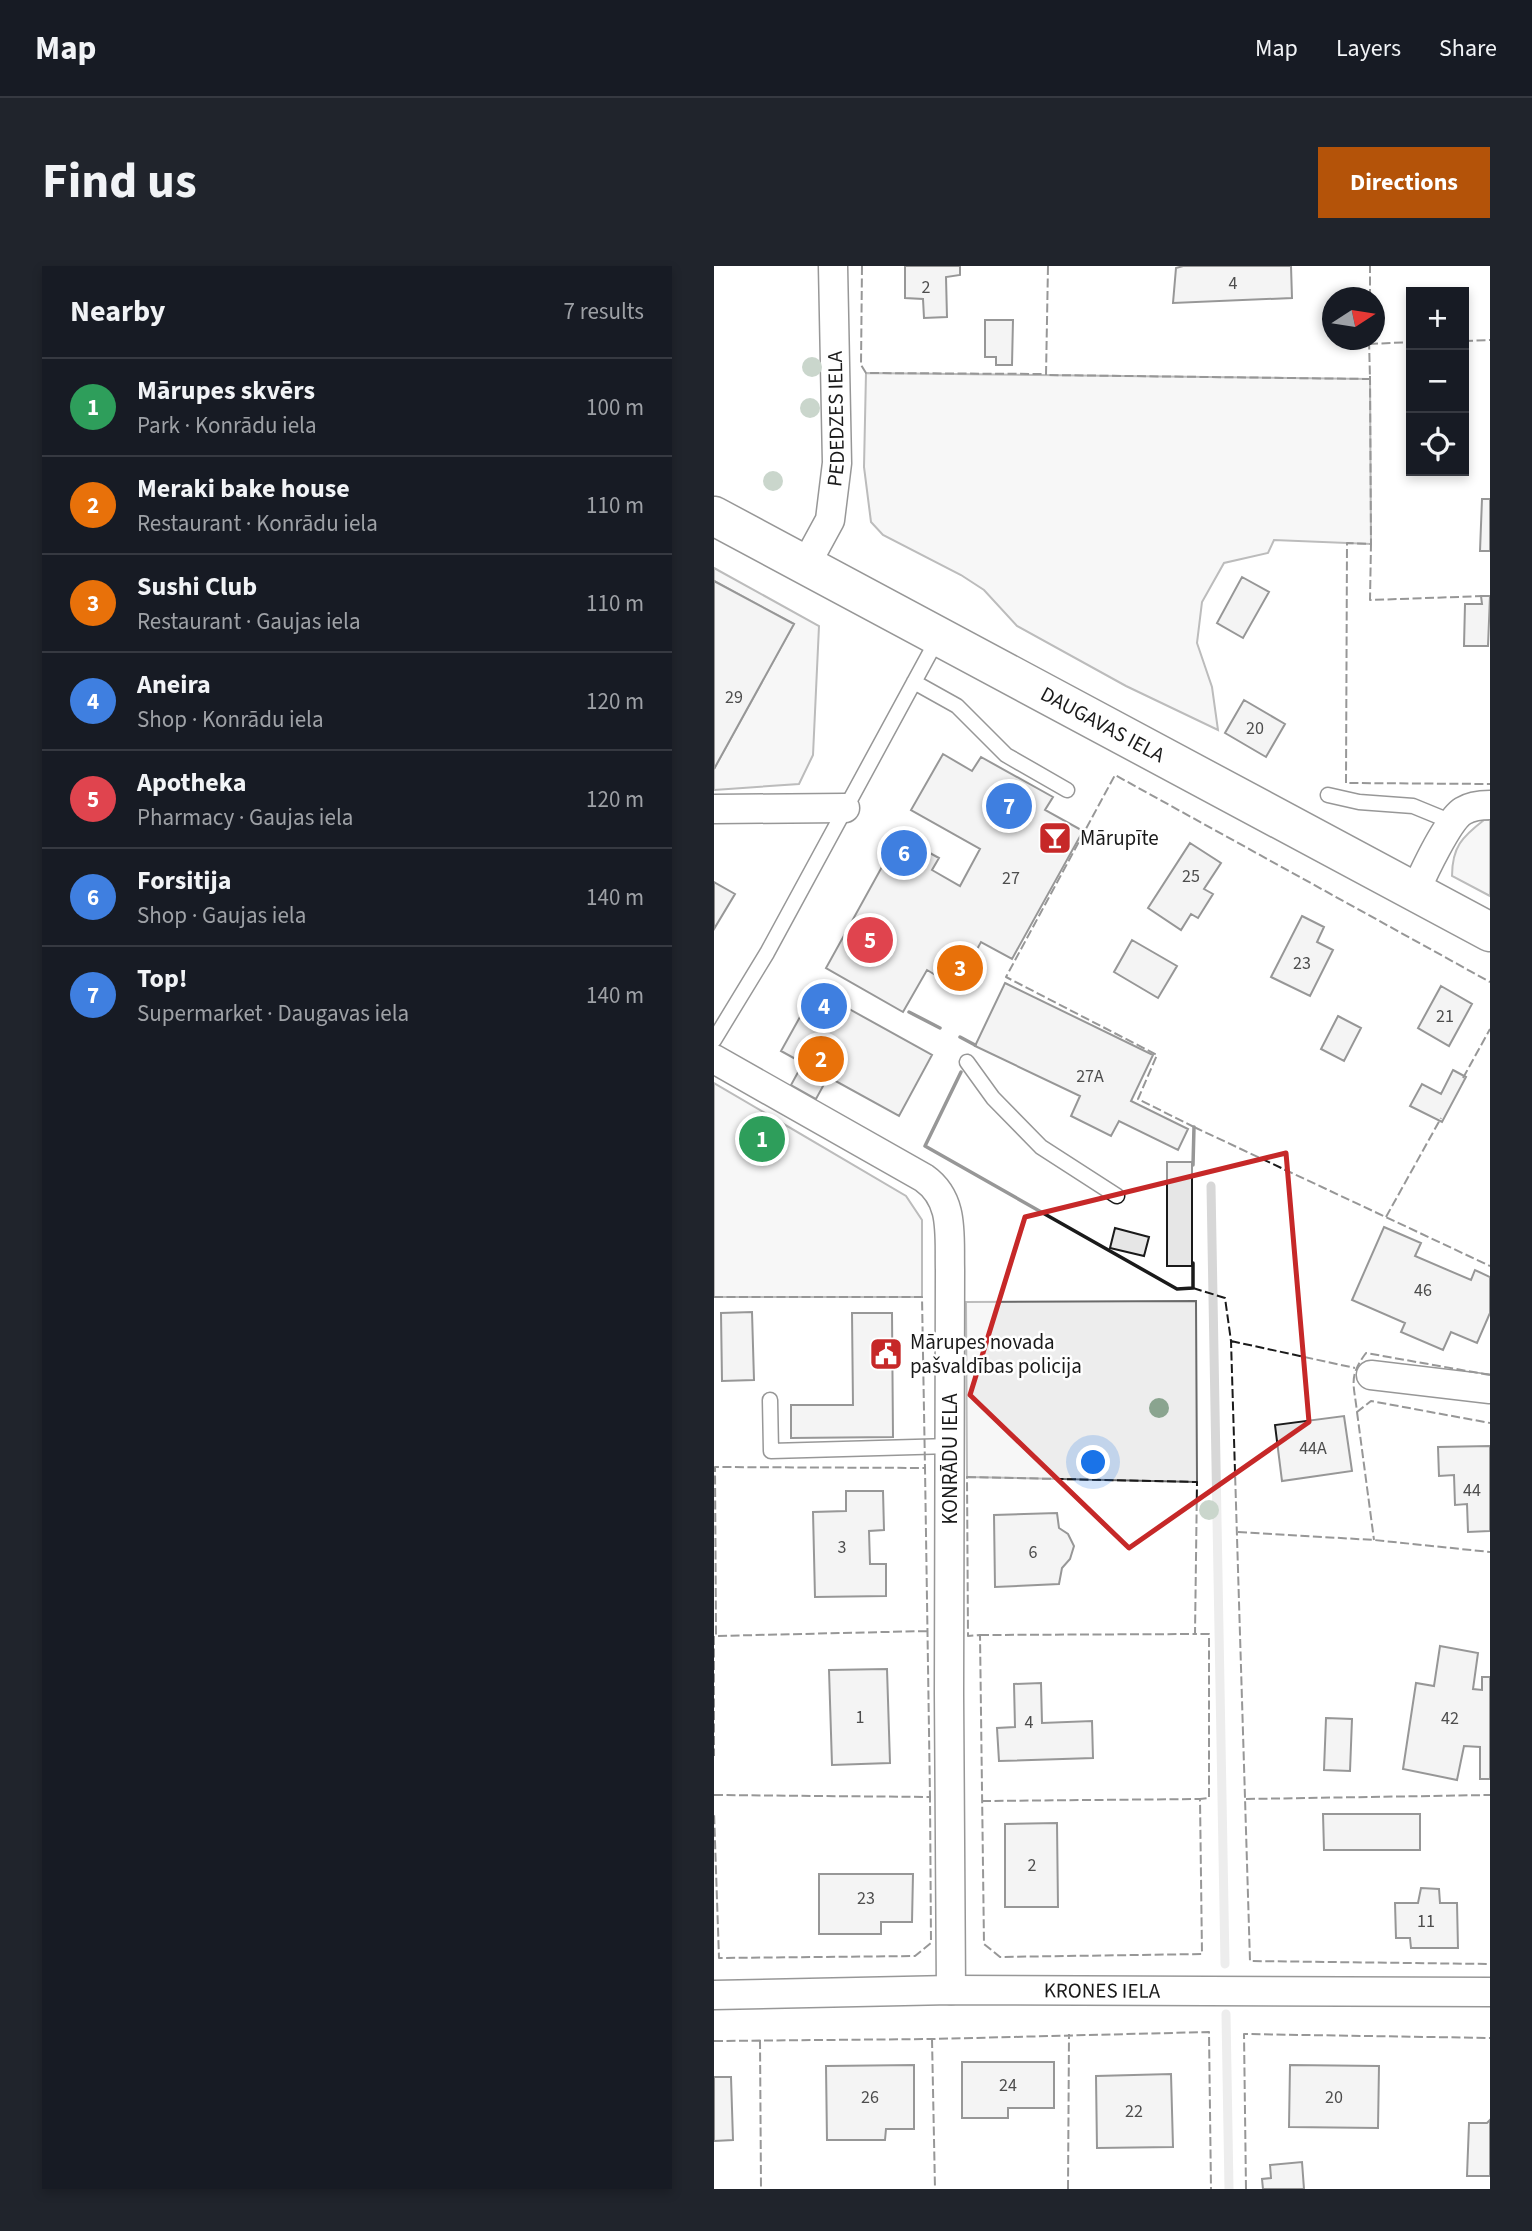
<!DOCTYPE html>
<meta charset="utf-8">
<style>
:root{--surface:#171b24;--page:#20242c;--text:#f1f3f6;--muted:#9ea1a6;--line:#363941;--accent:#b45309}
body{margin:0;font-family:"Source Sans 3",sans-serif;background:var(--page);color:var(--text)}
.controls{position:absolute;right:21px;top:21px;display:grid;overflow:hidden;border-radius:0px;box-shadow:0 4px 10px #0003}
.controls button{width:63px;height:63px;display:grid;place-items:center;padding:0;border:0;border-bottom:2px solid var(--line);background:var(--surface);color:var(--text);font:35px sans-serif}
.compass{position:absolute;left:608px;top:21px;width:63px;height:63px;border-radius:50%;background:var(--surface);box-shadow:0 4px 10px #0003;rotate:78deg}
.you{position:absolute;left:380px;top:1197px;width:24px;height:24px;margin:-18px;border:5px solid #fff;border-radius:50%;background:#1a73e8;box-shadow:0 0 0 10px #1a73e833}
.badge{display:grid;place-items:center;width:46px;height:46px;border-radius:50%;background:var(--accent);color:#fff;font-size:23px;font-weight:700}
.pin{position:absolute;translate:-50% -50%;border:4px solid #fff;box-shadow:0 2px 7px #0006}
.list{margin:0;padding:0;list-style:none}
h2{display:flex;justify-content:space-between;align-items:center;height:91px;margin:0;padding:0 28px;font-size:30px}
h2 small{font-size:23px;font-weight:400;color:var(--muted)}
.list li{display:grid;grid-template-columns:46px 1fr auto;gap:21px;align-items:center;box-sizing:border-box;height:98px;padding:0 28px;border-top:2px solid var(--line)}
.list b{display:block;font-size:26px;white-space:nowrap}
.list p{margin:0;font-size:23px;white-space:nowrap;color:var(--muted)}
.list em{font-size:23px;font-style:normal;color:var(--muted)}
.icon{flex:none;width:38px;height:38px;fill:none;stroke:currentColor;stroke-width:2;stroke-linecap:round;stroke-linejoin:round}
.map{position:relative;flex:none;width:776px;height:1923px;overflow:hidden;border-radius:0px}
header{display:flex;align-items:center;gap:42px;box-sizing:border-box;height:98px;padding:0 35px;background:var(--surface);border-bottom:2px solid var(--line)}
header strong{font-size:33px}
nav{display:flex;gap:38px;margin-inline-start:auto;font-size:24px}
.intro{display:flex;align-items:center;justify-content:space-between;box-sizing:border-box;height:168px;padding:0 42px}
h1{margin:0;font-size:49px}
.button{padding:18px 32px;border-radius:0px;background:var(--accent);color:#fff;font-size:24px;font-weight:700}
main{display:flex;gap:42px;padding:0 42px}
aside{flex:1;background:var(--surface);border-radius:0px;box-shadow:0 4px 10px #0003}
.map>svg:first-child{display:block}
.green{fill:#ededed;stroke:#6a6a6a;stroke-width:2}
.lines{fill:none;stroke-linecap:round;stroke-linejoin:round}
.stream{stroke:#d7d7d7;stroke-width:9}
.building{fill:#e6e6e6;stroke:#1a1a1a;stroke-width:2}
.lane-casing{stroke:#1a1a1a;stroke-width:17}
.street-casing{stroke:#1a1a1a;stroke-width:31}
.primary-casing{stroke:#1a1a1a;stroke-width:41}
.lane{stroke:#fff;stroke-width:14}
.street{stroke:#fff;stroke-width:28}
.primary{stroke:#fff;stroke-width:38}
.fence{stroke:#1a1a1a;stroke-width:2;stroke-dasharray:9 3.5;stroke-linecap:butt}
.wall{stroke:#1a1a1a;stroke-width:3.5}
.tree{fill:#8aa48f}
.marked{fill:none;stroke:#c62828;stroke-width:5;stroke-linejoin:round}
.labels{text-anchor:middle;stroke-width:5;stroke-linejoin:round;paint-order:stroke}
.number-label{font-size:18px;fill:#4d4d4d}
.street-label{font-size:21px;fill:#1a1a1a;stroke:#fff}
.poi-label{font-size:21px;fill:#1a1a1a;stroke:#fff;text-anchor:start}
</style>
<header>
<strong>Map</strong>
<nav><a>Map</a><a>Layers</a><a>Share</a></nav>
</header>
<div class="intro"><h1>Find us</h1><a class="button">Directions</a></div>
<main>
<aside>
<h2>Nearby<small>7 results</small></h2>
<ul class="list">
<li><span class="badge" style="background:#2e9e5b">1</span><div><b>Mārupes skvērs</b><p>Park · Konrādu iela</p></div><em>100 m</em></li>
<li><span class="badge" style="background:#e8710a">2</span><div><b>Meraki bake house</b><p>Restaurant · Konrādu iela</p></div><em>110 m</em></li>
<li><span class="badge" style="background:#e8710a">3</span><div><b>Sushi Club</b><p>Restaurant · Gaujas iela</p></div><em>110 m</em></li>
<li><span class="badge" style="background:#3f7fe0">4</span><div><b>Aneira</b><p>Shop · Konrādu iela</p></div><em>120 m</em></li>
<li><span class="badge" style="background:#e0444e">5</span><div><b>Apotheka</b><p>Pharmacy · Gaujas iela</p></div><em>120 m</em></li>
<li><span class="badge" style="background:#3f7fe0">6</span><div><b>Forsitija</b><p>Shop · Gaujas iela</p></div><em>140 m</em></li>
<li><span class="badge" style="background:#3f7fe0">7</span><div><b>Top!</b><p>Supermarket · Daugavas iela</p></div><em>140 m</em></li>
</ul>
</aside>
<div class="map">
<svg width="776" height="1923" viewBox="0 0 776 1923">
<rect width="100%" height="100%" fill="#fff"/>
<!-- green -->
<path class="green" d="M152,107L656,113L657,278L560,274L554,287L510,297L488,336L483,377L498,421L504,464L412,420L303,360L270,324L247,309L169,269L157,256L150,201Z
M0,302L105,360L99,489L85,518L0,524V503L80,358L0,315Z
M770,554H776V630L738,610C738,581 748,571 770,554Z
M0,817L192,930L208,954V1031H0Z
M482,1035L483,1216L253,1211L252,1036Z"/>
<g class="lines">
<!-- stream -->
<path class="stream" d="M497,920L511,1698
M512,1748L515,1923"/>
</g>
<!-- building -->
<path class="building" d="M191,0H246V9L232,11L233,51L210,52L209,33L191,32Z
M469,0H577L578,32L459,37L462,2Z
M271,54H299L298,99H282V91H271Z
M768,233H776V285H766Z
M528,311L555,326L529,372L503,357Z
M0,315L80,358L0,503Z
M767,330H776L774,380H750L751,338H768Z
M530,434L571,458L552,491L511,467Z
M229,488L258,505L267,491L339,531L331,544L369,565L298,693L267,676L242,721L213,704L189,746L112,702L185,570L225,592L218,604L246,620L266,583L197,544Z
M476,577L507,597L490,623L499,628L484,652L477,648L467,664L434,642Z
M0,616L21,628L0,663Z
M588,650L610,661L603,676L619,684L596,730L557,711Z
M418,674L463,700L444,732L400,706Z
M291,717L439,789L417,835L474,863L464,884L405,855L397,870L357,850L366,830L261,780Z
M727,720L758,738L735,780L704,762Z
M101,724L218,789L185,850L67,785Z
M624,750L647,762L630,795L607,783Z
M89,797L114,811L102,833L77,819Z
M739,804L752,811L728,856L696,840L708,818L727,828Z
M453,896H478V1000H453Z
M670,961L707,977L701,990L757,1014L761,1004L776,1011V1047L763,1077L737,1066L729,1084L687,1066L691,1057L638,1034Z
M401,962L435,971L430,990L396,982Z
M38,1046L40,1114L8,1115L7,1047Z
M138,1047H178L179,1171L77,1172V1139H139Z
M630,1150L638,1205L568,1215L561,1159Z
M776,1180V1265L754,1266L753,1238L741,1239L740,1209L725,1210L724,1181Z
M132,1225H169L170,1264L155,1265L156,1298H172V1330L101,1331L99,1246L132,1245Z
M343,1247L345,1262L354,1268L360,1280L356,1293L348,1302L345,1318L281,1321L280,1249Z
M726,1380L764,1387L759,1423L768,1424V1411H776V1513H766V1481L750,1480L743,1514L689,1503L702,1417L720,1420Z
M173,1403L176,1497L118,1499L115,1404Z
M327,1417L328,1457L378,1455L379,1492L285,1495L283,1462L301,1461L300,1418Z
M612,1452L638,1453L636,1505L610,1504Z
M609,1548H706V1584H610Z
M343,1557L344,1641H291V1558Z
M105,1608H199L198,1656H167V1668H105Z
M707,1622L725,1623L726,1637H743L744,1682H697L696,1672H682L681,1637H704Z
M248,1796H340V1842H294V1852H248Z
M200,1799V1863H172L171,1874H113L112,1800Z
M576,1799L665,1800L664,1862L575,1861Z
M457,1808L459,1881L383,1882L382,1810Z
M0,1811H17L19,1874L0,1875Z
M776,1854V1910H753L755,1857H773Z
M588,1896L590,1923H549L548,1913L557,1912L556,1899Z"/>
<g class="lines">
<defs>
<path id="lane" d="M200,416L243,440L292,489L353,524
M614,529L645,536L699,540L738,556
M0,774L53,687L224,372
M253,796L279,832L327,881L403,930
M56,1134L57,1185L237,1180"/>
<g id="street">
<path id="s1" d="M91,300L116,254L123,197L119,0"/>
<path d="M0,543L131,542"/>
<path d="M701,626C709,608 734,554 749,545C757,540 767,539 776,539"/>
<path d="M0,793L210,912C241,934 235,969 236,1004L235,1428L237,1724"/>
<path d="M657,1109L776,1123"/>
<path id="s2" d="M0,1729L237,1724L776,1726"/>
</g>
<g id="primary">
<path id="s3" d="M0,250L776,666"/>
</g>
</defs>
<!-- lane casing -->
<use href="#lane" class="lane-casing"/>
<!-- street casing -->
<use href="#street" class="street-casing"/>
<!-- primary casing -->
<use href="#primary" class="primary-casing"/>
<!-- lane -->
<use href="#lane" class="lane"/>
<!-- street -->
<use href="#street" class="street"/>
<!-- primary -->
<use href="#primary" class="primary"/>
<!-- fence -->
<path class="fence" d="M148,0L147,99L152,107L332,108
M334,0L332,109L656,113L655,74
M656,32V0
M750,75L776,74
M655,78L697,76
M656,110L657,278
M770,330L656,334L657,278L633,277L632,517L776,518
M749,812L776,763
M480,861L776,1000
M479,899L480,861L424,833L443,789L292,711L401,509L776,716
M672,951L727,852
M479,997V1022L511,1032L517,1075L536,1695L776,1698
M0,1031H208L211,1202H209
M517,1075L641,1102
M776,1109L652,1087C634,1111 640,1118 643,1146L657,1135L776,1157
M643,1146L660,1274
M253,1211L483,1216L481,1368H495V1532L486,1533L488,1688L286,1691L270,1678L266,1369L254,1370Z
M524,1266L660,1274L776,1286
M213,1365L2,1370L1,1201L211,1202L216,1531
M266,1369L481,1368
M0,1370V1490
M0,1529L216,1531L217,1677L201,1690L5,1692L0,1546
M532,1533L776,1529
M268,1535L486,1533
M218,1773L221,1923
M46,1774L47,1923
M0,1775L218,1773L495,1766L497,1923
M354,1923L355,1768
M532,1923L530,1768L776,1772"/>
<!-- wall -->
<path class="wall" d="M195,746L226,762
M246,771L261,779
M247,806L211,880L463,1023L479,1022V997
M479,899L480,861"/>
</g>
<!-- trees -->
<g class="tree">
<circle cx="98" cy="101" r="10"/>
<circle cx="96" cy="142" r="10"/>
<circle cx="59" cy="215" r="10"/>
<circle cx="445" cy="1142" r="10"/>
<circle cx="495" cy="1244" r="10"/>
</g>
<!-- marked area -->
<path d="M0 0H776V1923H0ZM572,887L595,1156L415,1282L256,1129L311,951Z" fill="#fff" fill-opacity=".55" fill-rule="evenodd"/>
<path class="marked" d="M572,887L595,1156L415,1282L256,1129L311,951Z"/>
<!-- icons -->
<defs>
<symbol id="bar-square" viewBox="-11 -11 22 22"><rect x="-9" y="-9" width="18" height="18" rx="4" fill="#c62828" stroke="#fff"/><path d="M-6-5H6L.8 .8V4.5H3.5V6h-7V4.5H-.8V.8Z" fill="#fff"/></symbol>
<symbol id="civic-square" viewBox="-11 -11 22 22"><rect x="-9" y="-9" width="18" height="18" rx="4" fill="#c62828" stroke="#fff"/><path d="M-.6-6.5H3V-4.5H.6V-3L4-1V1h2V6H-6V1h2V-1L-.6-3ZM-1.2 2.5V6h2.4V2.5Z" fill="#fff"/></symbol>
</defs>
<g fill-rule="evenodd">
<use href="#bar-square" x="322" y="553" width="38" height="38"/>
<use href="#civic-square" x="153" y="1069" width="38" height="38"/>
</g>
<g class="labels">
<!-- number labels -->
<g class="number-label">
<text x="519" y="23">4</text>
<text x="212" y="27">2</text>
<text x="20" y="437">29</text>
<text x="541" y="468">20</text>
<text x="477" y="616">25</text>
<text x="297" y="618">27</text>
<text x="588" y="703">23</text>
<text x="731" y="756">21</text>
<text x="376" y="816">27A</text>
<text x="709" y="1030">46</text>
<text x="599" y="1188">44A</text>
<text x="758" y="1230">44</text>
<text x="128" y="1287">3</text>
<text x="319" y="1292">6</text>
<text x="146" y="1457">1</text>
<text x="736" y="1458">42</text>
<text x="315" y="1462">4</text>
<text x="318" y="1605">2</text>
<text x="152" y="1638">23</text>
<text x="712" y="1661">11</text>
<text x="294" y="1825">24</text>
<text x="156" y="1837">26</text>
<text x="620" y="1837">20</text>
<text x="420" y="1851">22</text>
</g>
<!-- street labels -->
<g class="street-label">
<text dy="7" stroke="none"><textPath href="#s1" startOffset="154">PEDEDZES IELA</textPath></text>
<text dy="7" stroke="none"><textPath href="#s3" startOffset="441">DAUGAVAS IELA</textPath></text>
<text transform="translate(236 1193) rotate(-90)" y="7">KONRĀDU IELA</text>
<text dy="7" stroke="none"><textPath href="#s2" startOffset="388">KRONES IELA</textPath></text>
</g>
<!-- poi labels -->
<g class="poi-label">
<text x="366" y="579">Mārupīte</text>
<text x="196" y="1083">Mārupes novada<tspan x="196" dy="24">pašvaldības policija</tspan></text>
</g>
</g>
</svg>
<div class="controls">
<button>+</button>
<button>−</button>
<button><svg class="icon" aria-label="locate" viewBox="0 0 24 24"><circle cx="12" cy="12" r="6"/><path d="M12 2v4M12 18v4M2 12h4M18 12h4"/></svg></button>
</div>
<svg class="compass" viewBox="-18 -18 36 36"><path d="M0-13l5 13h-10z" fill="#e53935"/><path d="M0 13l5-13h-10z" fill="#9ea1a6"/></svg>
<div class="you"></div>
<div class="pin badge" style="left:48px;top:873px;background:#2e9e5b">1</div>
<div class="pin badge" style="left:107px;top:793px;background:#e8710a">2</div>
<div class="pin badge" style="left:246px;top:702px;background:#e8710a">3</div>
<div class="pin badge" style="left:110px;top:740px;background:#3f7fe0">4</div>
<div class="pin badge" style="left:156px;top:674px;background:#e0444e">5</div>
<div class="pin badge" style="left:190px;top:587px;background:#3f7fe0">6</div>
<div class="pin badge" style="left:295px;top:540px;background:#3f7fe0">7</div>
</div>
</main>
